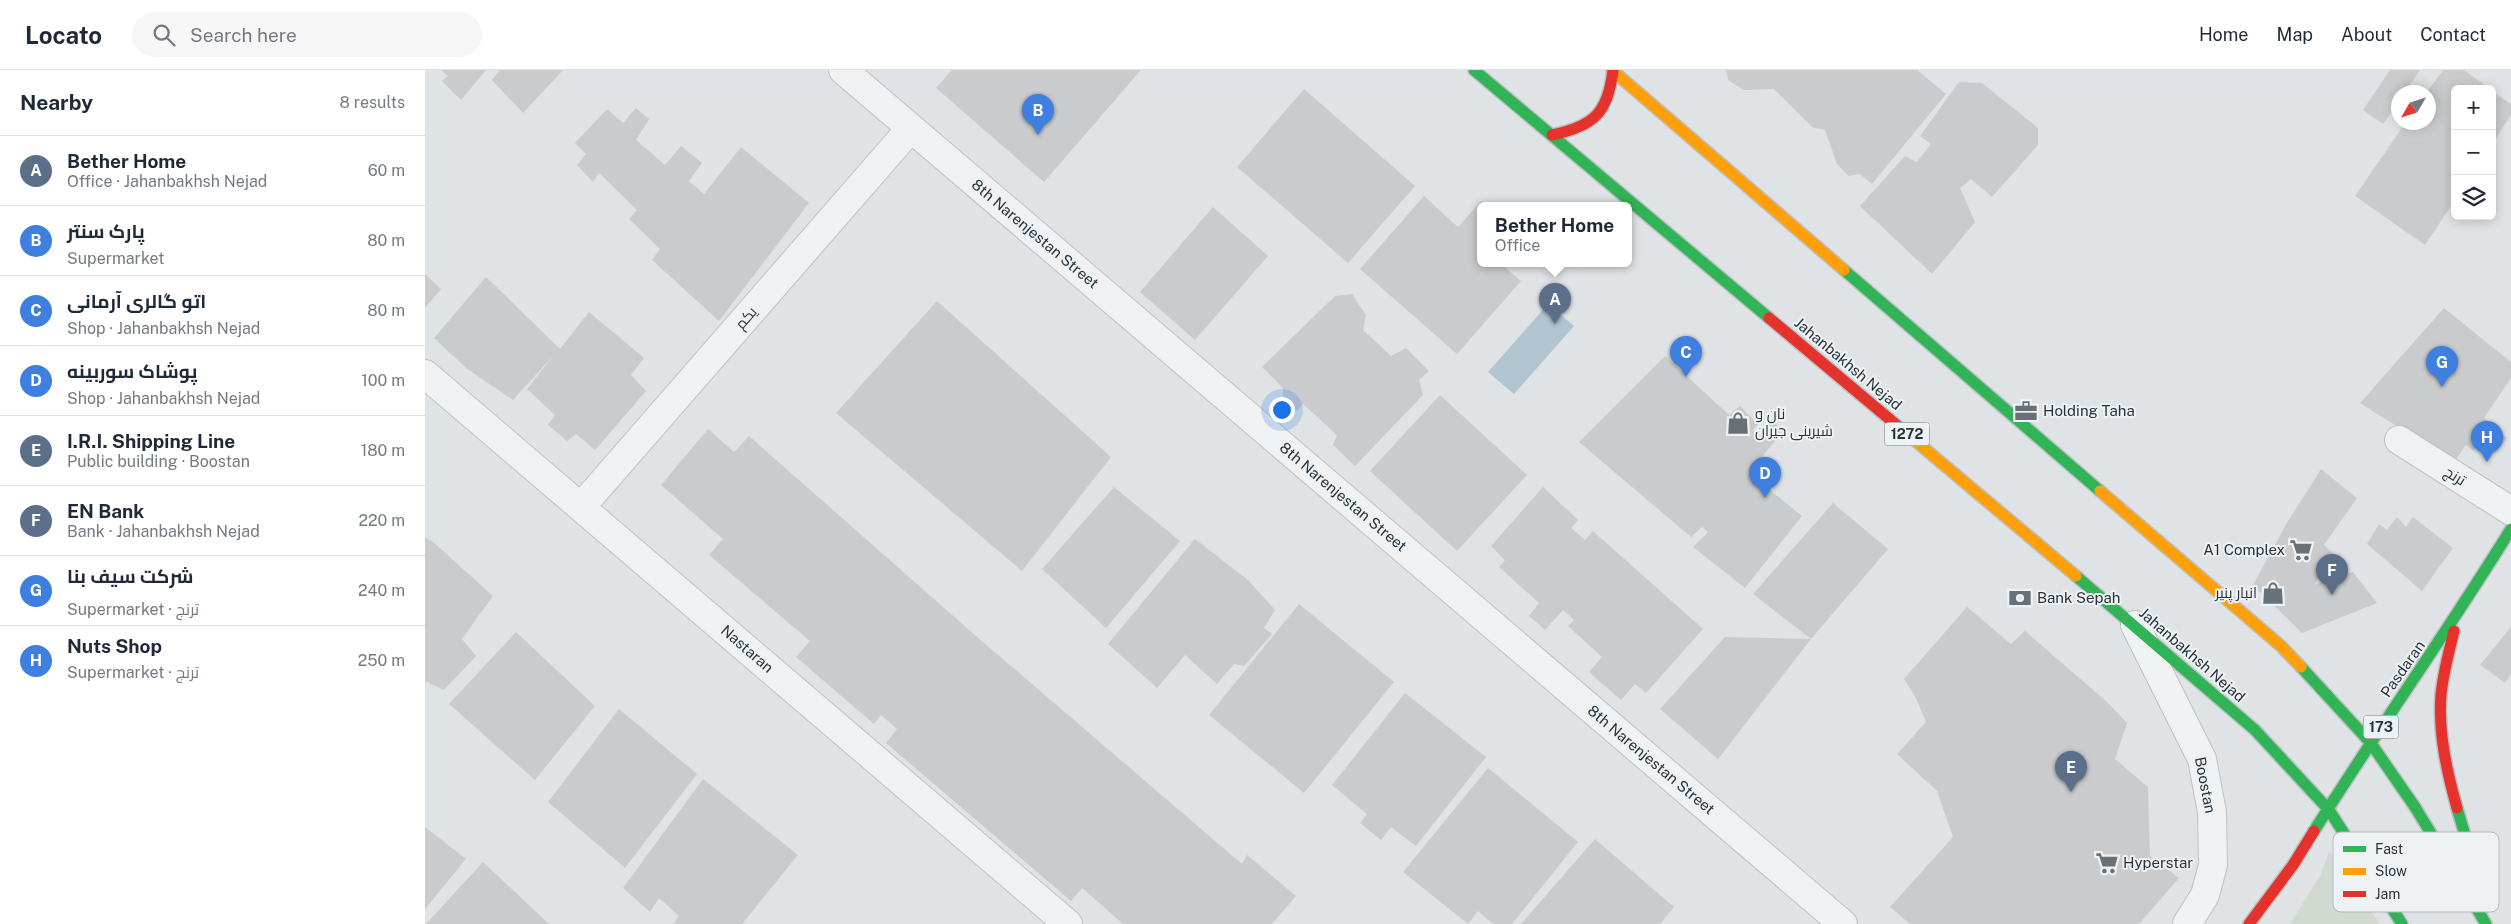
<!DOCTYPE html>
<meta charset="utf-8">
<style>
:root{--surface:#fff;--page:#f6f6f7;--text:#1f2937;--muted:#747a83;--line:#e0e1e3;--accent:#7c3aed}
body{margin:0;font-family:"Public Sans",Cairo,sans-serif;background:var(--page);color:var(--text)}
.controls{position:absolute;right:15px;top:15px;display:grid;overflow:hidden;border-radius:8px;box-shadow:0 2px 12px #0003}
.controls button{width:45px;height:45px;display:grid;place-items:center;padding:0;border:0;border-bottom:1px solid var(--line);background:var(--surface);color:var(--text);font:25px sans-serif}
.compass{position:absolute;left:1966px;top:15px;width:45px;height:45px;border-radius:50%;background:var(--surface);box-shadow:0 2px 12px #0003;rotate:231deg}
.you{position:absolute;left:856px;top:339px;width:18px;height:18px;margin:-12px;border:4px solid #fff;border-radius:50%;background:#1a73e8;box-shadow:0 0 0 8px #1a73e833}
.badge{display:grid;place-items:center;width:32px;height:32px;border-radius:50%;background:var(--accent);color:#fff;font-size:16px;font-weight:700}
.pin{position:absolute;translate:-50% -41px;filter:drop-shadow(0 1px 2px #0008)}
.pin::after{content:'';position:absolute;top:26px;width:18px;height:15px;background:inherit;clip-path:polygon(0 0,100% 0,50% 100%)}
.popup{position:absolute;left:1052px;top:132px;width:155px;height:65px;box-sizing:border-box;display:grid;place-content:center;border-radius:8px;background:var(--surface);filter:drop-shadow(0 1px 4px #0005);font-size:16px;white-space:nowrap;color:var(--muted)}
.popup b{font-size:19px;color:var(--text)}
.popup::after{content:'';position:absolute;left:50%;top:100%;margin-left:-10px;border:10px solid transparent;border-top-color:var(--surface)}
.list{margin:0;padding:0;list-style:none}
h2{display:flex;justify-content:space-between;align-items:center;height:65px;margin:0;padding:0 20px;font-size:21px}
h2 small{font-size:16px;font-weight:400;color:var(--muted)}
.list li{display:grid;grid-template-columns:32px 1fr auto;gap:15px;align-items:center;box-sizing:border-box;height:70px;padding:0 20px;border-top:1px solid var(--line)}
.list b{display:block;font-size:19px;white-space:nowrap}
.list p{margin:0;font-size:16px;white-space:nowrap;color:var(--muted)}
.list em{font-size:16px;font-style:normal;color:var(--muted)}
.icon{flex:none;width:28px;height:28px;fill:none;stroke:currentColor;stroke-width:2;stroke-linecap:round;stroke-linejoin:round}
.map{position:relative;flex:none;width:2086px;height:854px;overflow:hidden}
header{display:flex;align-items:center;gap:30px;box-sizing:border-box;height:70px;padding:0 25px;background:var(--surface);border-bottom:1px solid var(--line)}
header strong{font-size:24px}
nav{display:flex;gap:28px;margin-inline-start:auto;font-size:18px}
.search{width:350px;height:45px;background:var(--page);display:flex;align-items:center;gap:12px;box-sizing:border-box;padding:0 18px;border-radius:28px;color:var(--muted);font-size:19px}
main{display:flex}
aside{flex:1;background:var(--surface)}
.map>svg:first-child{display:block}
.green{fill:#d2d9d1}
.water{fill:#b0c5cf}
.building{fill:#c9cbcd}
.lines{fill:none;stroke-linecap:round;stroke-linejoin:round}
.street-casing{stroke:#bec1c3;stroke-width:30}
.fast-casing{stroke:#bcc0c3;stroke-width:14}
.slow-casing{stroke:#bcc0c3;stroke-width:14}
.jam-casing{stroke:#bcc0c3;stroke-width:14}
.street{stroke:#f0f1f2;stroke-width:28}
.fast{stroke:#30b455;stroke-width:11}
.slow{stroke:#ff9f0a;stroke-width:11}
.jam{stroke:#e5322d;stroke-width:11}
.labels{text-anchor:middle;stroke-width:4;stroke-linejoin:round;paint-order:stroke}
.shield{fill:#eef2f5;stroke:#636d74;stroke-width:1}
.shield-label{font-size:14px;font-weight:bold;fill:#28343d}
.street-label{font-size:15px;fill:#28343d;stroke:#eef2f5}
.poi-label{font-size:15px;fill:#28343d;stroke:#eef2f5;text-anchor:start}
.key{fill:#eef2f5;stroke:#b3b9be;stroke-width:1}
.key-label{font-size:14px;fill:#28343d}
</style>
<header>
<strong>Locato</strong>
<div class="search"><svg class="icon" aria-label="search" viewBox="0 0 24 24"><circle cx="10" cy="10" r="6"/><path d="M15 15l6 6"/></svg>Search here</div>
<nav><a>Home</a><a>Map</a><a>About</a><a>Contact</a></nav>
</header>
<main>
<aside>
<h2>Nearby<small>8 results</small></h2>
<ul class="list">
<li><span class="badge" style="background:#5c6f8a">A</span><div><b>Bether Home</b><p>Office · Jahanbakhsh Nejad</p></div><em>60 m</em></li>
<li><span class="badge" style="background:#3f7fe0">B</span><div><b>پارک سنتر</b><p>Supermarket</p></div><em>80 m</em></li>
<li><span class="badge" style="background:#3f7fe0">C</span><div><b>اتو گالری آرمانی</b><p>Shop · Jahanbakhsh Nejad</p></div><em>80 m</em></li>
<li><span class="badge" style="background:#3f7fe0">D</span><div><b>پوشاک سوربینه</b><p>Shop · Jahanbakhsh Nejad</p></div><em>100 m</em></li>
<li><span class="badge" style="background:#5c6f8a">E</span><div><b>I.R.I. Shipping Line</b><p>Public building · Boostan</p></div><em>180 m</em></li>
<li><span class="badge" style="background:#5c6f8a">F</span><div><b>EN Bank</b><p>Bank · Jahanbakhsh Nejad</p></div><em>220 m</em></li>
<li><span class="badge" style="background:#3f7fe0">G</span><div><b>شرکت سیف بنا</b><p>Supermarket · ترنج</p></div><em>240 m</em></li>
<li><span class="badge" style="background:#3f7fe0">H</span><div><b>Nuts Shop</b><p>Supermarket · ترنج</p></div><em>250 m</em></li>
</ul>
</aside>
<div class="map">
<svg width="2086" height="854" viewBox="0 0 2086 854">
<rect width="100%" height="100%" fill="#e0e3e5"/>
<!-- green -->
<path class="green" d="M1904,781L1955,854H1865L1896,804Z"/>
<!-- water -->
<path class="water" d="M1123,234L1149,256L1089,324L1063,302Z"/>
<!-- building -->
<path class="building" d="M16,0H61L36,30L17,11L23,6Z
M75,0H138L98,43L67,10Z
M527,0H716L619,112L511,18Z
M1301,0H1492L1521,24L1447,114L1435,104L1424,106L1412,94L1400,60L1387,57L1349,19L1319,20L1303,10Z
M1965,0H1995L1980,22H1974V32L1958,54L1938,40Z
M2018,0H2039L2065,19H2030V130L2000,175L1930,126L1981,52H2004L2002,22Z
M1534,12L1557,13L1613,58V75L1567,127L1546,109L1535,118L1550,152L1507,204L1435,136L1480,86L1492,92L1506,74L1495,66Z
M879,19L990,116L923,193L812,97Z
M2067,21L2086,34V45L2067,74Z
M211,38L224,49L211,70L240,95L256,76L277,93L264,111L279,124L316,77L384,133L294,251L227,190L235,179L204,149L212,140L174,103L168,112L152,95L161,84L150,73L182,39L198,53Z
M999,126L1033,157L1056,131L1061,135H1056V193H1075L1096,211L1032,284L935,199Z
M788,137L843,186L770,270L715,222Z
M0,204L16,219L0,238Z
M61,207L135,279L164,242L219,288L206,305L221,321L170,380L151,364L142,371L123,355L130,345L102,319L128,286L88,330L41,298L9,268Z
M927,224L941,245L938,260L966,286L981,278L1004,301L994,310L998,325L930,396L908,375L912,365L878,334L872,341L858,329V318L837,297L910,226Z
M512,231L686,387L597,501L411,343Z
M2019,238L2086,292V308L2059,348L2082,368L2070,383L2057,373L2048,381L2041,375L2029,392L1935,333Z
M1240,286L1304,345L1315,336L1333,354L1328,360L1334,367L1348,350L1357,362L1324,403L1377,446L1320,518L1268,477L1283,462L1277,457L1266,467L1154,372Z
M1015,325L1102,405L1032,481L945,401Z
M283,359L309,382L324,366L551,566L817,794L822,785L871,826L847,854H698L657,818L646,831L461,673L472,659L456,645L449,654L371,587L385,571L284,485L298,469L236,415Z
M1896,399L1932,428L1899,475L1910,485L1889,515L1928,502L1952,533L1877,563L1828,515L1862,453Z
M689,417L755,471L681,558L617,499Z
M1118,417L1153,450L1146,458L1160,470L1168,461L1278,559L1221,623L1210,614L1196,630L1164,602L1177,587L1143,556L1149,550L1138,540L1120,560L1104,546L1114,533L1074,497L1080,490L1066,476Z
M1408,433L1463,479L1386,569L1293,689L1235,639L1300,567L1386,569L1328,524Z
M1972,447L1981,457L1988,447L2028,478L1997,521L1942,474L1954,454L1962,460Z
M0,467L5,471L6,470L68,526L37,569L51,586L19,620L0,611Z
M770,469L823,510L850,540L839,558L847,564L819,596L809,594L792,614L760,585L732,618L683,574Z
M874,534L969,612L879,723L784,645Z
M1542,537L1586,574L1600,561L1682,632L1702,653L1690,689L1723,717L1725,786L1754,808L1714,854H1485L1465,837L1528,767L1512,721L1472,684L1501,652L1490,626L1479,609Z
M2086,557V604L2080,613L2055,595Z
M91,562L170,636L110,710L24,634Z
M980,623L1061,687L991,776L966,757L956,770L935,753L942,744L907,715Z
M194,639L272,704L200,798L123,732Z
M1063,698L1153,772L1087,854H1068L1053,841L1043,854L978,802Z
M278,709L373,785L317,854H248L254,846L234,828L225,842L198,818Z
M0,757L41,789L0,839Z
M1170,769L1249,837L1235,854H1096Z
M58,792L124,854H1Z"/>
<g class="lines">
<defs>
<path id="street" d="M418,0L1418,854
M0,304L643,854
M1974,370L2086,441
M156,437L486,58
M1710,555L1777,689L1787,742L1788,795L1780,825L1762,854"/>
<path id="fast" d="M1049,0L1344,248
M1419,200L1675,421
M1651,506L1830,660L1904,740L1977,854
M1876,597L1945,672L1990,737L2061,854
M2032,738L2061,836
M1889,761C1953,659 2023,561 2086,459"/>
<path id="slow" d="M1187,0L1419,200
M1487,368L1651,506
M1675,421L1856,576L1876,597"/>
<path id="jam" d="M1127,65C1169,56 1183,43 1188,0
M1344,248L1487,368
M2029,561C2024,582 2018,603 2016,625C2013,663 2022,702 2032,738
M1824,854L1868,795L1889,761"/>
</defs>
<!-- street casing -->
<use href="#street" class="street-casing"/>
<!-- fast casing -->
<use href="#fast" class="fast-casing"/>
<!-- slow casing -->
<use href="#slow" class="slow-casing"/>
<!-- jam casing -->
<use href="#jam" class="jam-casing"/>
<!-- street -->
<use href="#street" class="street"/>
<!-- fast -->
<use href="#fast" class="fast"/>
<!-- slow -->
<use href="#slow" class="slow"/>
<!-- jam -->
<use href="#jam" class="jam"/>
</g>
<!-- icons -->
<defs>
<symbol id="office-bare" viewBox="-9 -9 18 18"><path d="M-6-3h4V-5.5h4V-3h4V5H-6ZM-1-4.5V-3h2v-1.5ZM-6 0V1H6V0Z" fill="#687178" stroke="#eef2f5" stroke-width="2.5" paint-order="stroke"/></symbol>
<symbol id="shop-bare" viewBox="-9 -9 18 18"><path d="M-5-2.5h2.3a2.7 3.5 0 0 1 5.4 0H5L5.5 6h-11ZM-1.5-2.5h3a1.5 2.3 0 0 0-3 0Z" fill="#687178" stroke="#eef2f5" stroke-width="2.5" paint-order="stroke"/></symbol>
<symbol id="supermarket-bare" viewBox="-9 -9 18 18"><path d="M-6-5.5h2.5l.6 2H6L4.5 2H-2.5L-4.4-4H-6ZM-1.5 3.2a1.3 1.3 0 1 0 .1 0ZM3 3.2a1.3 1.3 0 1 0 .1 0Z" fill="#687178" stroke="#eef2f5" stroke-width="2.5" paint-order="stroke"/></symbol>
<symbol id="bank-bare" viewBox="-9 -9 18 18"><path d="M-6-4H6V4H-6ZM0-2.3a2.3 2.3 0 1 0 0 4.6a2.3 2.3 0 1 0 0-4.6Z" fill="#687178" stroke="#eef2f5" stroke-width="2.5" paint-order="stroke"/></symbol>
</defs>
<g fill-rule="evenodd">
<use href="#office-bare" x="1585" y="325" width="32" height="32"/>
<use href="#shop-bare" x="1297" y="337" width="32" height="32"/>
<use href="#supermarket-bare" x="1860" y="464" width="32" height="32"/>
<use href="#shop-bare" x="1832" y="507" width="32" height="32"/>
<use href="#bank-bare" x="1579" y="512" width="32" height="32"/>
<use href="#supermarket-bare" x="1666" y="777" width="32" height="32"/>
</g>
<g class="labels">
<!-- shield labels -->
<g class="shield">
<rect x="1459.5" y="352.5" width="45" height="23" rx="4"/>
<rect x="1938.5" y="645.5" width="35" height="23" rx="4"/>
</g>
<g class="shield-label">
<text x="1482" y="369">1272</text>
<text x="1956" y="662">173</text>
</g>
<!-- street labels -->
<g class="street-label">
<text transform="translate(610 164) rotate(40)" y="5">8th Narenjestan Street</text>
<text transform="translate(321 248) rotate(-49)" y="5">یکم</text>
<text transform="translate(1423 294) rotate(40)" y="5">Jahanbakhsh Nejad</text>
<text transform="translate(2030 406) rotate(32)" y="5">ترنج</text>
<text transform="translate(918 427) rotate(40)" y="5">8th Narenjestan Street</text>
<text transform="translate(322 579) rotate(41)" y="5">Nastaran</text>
<text transform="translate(1767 585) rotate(41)" y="5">Jahanbakhsh Nejad</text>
<text transform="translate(1978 599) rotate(-55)" y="5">Pasdaran</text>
<text transform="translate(1226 690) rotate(40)" y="5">8th Narenjestan Street</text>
<text transform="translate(1780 715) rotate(79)" y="5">Boostan</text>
</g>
<!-- poi labels -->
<g class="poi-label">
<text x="1618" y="346">Holding Taha</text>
<text x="1330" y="349">نان و<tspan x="1330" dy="17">شیرینی جیران</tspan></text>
<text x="1860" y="485" text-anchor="end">A1 Complex</text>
<text x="1832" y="528" text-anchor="end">انبار پنیر</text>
<text x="1612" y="533">Bank Sepah</text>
<text x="1698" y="798">Hyperstar</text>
</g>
</g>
<!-- legend -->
<rect x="1908" y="762" width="166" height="80" rx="8" class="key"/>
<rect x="1918" y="776" width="23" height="6" fill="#30b455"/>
<rect x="1918" y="798" width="23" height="7" fill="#ff9f0a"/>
<rect x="1918" y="821" width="23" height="6" fill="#e5322d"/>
<g class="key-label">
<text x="1950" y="784">Fast</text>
<text x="1950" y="806">Slow</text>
<text x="1950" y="829">Jam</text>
</g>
</svg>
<div class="controls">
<button>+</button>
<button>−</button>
<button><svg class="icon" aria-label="layers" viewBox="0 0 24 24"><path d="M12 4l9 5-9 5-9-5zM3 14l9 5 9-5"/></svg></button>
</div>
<svg class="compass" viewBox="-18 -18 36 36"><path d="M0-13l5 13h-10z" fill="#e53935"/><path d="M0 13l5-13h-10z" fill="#747a83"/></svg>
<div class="you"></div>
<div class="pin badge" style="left:1130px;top:254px;background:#5c6f8a">A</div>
<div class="popup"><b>Bether Home</b>Office</div>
<div class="pin badge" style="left:613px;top:65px;background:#3f7fe0">B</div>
<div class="pin badge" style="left:1261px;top:307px;background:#3f7fe0">C</div>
<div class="pin badge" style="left:1340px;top:428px;background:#3f7fe0">D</div>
<div class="pin badge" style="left:1646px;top:722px;background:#5c6f8a">E</div>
<div class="pin badge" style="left:1907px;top:525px;background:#5c6f8a">F</div>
<div class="pin badge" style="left:2017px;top:317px;background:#3f7fe0">G</div>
<div class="pin badge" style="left:2062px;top:392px;background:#3f7fe0">H</div>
</div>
</main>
